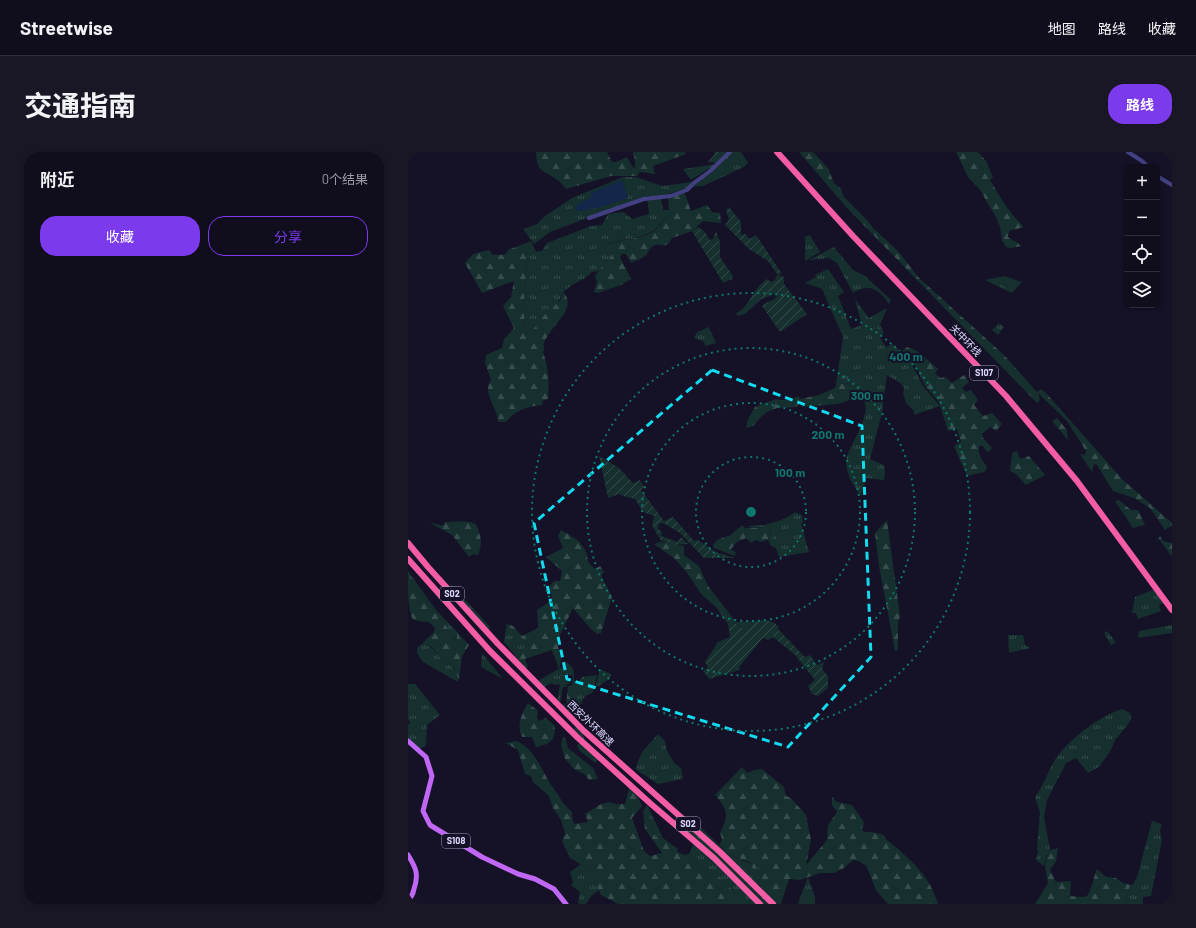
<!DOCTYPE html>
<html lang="zh">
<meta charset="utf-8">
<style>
:root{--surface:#100d1d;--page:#191626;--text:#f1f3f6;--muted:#9c9ca4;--line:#302d3b;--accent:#7c3aed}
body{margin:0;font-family:Barlow,"Noto Sans SC",sans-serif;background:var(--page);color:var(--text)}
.controls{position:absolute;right:12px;top:12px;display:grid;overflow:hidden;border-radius:8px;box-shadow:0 2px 6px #0003}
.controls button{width:36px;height:36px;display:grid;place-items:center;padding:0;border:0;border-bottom:1px solid var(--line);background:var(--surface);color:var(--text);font:20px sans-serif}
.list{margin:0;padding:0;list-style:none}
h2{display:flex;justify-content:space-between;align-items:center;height:52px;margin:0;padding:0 16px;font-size:17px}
h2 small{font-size:13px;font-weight:400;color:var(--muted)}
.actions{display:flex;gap:8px;padding:12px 16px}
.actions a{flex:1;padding:9px 0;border:1px solid var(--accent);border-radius:16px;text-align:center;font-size:14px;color:var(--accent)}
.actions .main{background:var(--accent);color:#fff}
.icon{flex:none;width:22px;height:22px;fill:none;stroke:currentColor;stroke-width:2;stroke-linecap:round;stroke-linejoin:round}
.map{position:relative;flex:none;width:764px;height:752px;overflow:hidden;border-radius:16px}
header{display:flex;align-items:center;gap:24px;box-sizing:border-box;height:56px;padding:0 20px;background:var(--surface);border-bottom:1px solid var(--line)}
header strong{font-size:19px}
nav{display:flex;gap:22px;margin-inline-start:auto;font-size:14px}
.intro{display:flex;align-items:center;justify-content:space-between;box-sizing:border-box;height:96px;padding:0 24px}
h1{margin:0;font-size:28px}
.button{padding:10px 18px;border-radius:16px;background:var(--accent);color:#fff;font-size:14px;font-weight:700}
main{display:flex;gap:24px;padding:0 24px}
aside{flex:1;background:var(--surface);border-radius:16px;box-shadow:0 2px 6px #0003}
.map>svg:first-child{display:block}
.grass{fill:url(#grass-tufts)}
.forest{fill:url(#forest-firs)}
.garden{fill:url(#garden-furrows)}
.water{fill:#12274a}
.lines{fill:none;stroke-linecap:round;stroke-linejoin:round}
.minor{stroke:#424082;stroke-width:4}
.major{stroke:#c068f5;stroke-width:5}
.highway{stroke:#f45da6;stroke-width:6}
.marked{fill:none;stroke:#12daef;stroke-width:3;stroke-dasharray:8 5;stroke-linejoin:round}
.ring{fill:none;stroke:#0f766e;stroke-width:2;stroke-dasharray:2 4}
.labels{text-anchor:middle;stroke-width:4;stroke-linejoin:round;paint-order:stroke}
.shield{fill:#151127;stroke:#a19dbd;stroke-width:1}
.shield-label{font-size:9px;font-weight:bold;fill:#ddd9fd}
.street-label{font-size:10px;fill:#ddd9fd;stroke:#151127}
.centre{fill:#0f766e;stroke:#151127;stroke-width:2}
.ring-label{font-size:12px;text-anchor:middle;font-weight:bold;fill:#0f766e;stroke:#151127;stroke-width:4;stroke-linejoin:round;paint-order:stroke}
</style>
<header>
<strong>Streetwise</strong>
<nav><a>地图</a><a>路线</a><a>收藏</a></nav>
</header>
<div class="intro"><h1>交通指南</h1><a class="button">路线</a></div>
<main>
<aside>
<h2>附近<small>0个结果</small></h2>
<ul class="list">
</ul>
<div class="actions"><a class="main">收藏</a><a>分享</a></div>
</aside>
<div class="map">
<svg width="764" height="752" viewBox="0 0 764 752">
<defs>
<pattern id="grass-tufts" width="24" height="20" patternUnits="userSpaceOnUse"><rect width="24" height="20" fill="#15302f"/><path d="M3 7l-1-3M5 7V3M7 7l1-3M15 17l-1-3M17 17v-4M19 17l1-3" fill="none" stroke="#374d4e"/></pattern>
<pattern id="forest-firs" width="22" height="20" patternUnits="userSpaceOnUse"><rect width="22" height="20" fill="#15302f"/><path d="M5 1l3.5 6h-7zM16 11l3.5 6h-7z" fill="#374d4e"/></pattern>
<pattern id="garden-furrows" width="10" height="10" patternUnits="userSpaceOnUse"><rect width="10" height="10" fill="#15302f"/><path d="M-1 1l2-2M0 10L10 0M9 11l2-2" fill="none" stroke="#374d4e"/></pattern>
</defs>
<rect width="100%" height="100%" fill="#151127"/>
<!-- grass -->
<path class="grass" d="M321,0H333L340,11L336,15L295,34L283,35L254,44L236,45L142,80L126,92L115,77L129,72L137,64L164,46L215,25H228L254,34L283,30L303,18Z
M308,12L283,28L275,17Z
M253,45L255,58H261L264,61C256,66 252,75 243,80C229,89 209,85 196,95H199L205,101L191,119L184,120L177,126L164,133L155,140L149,153L140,159L128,175L120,183L117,181L116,153L119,106L118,97L125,93L128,100L134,99L139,91L183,74L194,73L200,62L216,60L224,67L241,62L239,46Z
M402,83L412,100L397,109V85Z
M426,95L445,118L457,124L483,148L481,152C471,137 461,131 445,141L429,111L421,106L401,108Z
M420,117L436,140L430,144L443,177L454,173L447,147L461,166L479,156L472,173L476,181L472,186L478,195L485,192L502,209L515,234L532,254L506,263V259L498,251L495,241L496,236L492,231L479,223L474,260L462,307L476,313L477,320L476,328L458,326L453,344C446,335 438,322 438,310C439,294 469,257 453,246V237L446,231L428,232L435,185L414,137L397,131L408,125L407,123Z
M596,124L614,130L604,141L577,128Z
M591,171L596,175L590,183L584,178Z
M301,175L308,191L297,194L296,190L286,186L289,180Z
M387,360L394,363L395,370L393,372L401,400L371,405L368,396L363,394L360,388L365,385L361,375H339C344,373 349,373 355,373C366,371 378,367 387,360Z
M0,419L28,458L49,480V489L43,483L34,467L0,426Z
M43,432L83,476L73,479L47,449L48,447L42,438Z
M747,437L755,451L751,453L753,459L730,467L728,461H724L727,445Z
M764,473V481L730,486L731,479Z
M98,475C107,476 114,485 120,492C117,496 114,499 108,498L106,502L96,490Z
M699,479L708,490L703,493L696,481Z
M600,483H615L617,493L622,496L601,501Z
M15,491C27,496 23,497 32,505C41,514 50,515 50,530L15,510L9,501V496Z
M74,501L95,527L73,515Z
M154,515L157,522L156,525L161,526V532H157L160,534L155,535L152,552L149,550L152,532L146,533L144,531L133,536L128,530Z
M189,523L185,540L176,545L167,566L161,560L166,529H171L174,525Z
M0,532H7L32,563L19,573L18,593L9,598L0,588V573L2,571L0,567Z
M714,557L722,561L723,567L719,574L707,588L703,598L691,615L680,621L668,606L658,611L639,648L636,665L642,698L638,705L636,714L628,708L630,700L629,695L632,661L627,645C637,632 641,615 651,602C665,585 693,563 714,557Z
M171,571L179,595L192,605L187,611L171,598L169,594L175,586L166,577Z
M250,582L257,589L258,596L261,602L267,612L273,616L275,627L250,632L227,617L234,600Z
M239,653L255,686L248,685L235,659Z
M283,666L309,691L320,702L352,716L354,722L350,731L352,736L345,742L341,752H335V749L301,715L304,721H298L285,706L275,703L281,702L286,691L275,680L277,671Z
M744,669L754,672L752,679L754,688L743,744L735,745V752H717L722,734L725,732L729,725Z
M173,712L178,714L191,738L183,744L178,752H171L170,750L172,740L163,733L165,730L162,720Z
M400,725L407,745V752H390L391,748Z"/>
<!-- forest -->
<path class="forest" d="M128,0H199L204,10H208L219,5L224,14L227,17V9L225,0H277L278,2L245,14L247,22L232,20L229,24H203L158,37C155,34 153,30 149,28C135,16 129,23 128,0Z
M391,0H405L420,16L426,31L433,37L436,45L459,68L465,76L491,100L510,125L595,202L629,240L633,237L638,241L714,327L764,371V373L757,378L742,356L726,346L705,339L689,313L686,312L684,320L672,302L677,303L678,299L659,269L630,241L632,248L629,251L439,56Z
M548,0H570L578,9L585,25L582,28C592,45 602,62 616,75L601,79L600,85C604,89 609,89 614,94L603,96L598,95L594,88L592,75L589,67L572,38L560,25Z
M276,39L283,59L299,53L304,60L312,61L313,71L295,69L284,79L264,86C258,99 254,90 245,94C242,96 240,101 237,104C233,107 227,109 223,111L218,102H214L212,105L223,127L213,133L190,141L186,140L189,130L187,124L205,101L199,95H195C209,86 228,89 243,81C252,76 256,66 264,61L261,58L260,44Z
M123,89L125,93L118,97L119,106L116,153L117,181L120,182C128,176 132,168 139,160C147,151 151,155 155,140C169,154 148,170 141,182C139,184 137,188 136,191C135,194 137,196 135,200C141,217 141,229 140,247L134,249L135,253C121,254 107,258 98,270H90C90,258 80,249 80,236C80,233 82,231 83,228L77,211L78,203L94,196L96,187L106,176L95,154L103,145L106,129L74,141L57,111L65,102L81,98L85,103C90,102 94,104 98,102L100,98Z
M499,195L509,199L530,217L527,221L532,226L537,225L544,231L556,223L561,230L554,236L558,240L563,238L570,248L566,253L575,264L584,261L594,272L588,279L582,275L574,282L575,286L584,296L582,299L579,300L574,293L571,295C570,301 574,309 578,313L579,317L576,320L559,324L546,294L553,290L549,277L540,279L531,250L517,234L509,217L494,199Z
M446,231L453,237V246H448L430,252L394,255L397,250H393L388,255L369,256L359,260L355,263L345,274L338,276L340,267L347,255L368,247L373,248H381L391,244L392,247L411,243L427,236L428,232Z
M649,266L659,278L660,288L644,269Z
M609,299L612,307L621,304L637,323L618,333L608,322L602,319L604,301Z
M711,348L723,358H730L737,373L725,376L707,349Z
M479,368L492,464L490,472V498L487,499L471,414L467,381Z
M36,370C46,370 59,368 68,372C73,385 75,390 70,403L65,402L61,405L44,383L22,371C27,371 30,374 36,373Z
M334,373L337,376L361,375L365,386L353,390L348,388L343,391L338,386L329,390L323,397L328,401L327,404L306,396L305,393L309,388L323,383Z
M153,378C162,383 172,388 177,398C182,408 176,407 187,417L192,414L196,420L193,423L204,445L193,481L189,482L182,476L165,456L149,489L153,509L151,517L144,498L117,507L120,515L116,517L106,502L108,498C114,499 117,496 120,492L105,477L98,475L99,472L105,474L114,484L130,476L129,458L144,448L143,441L141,435L146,429H152L154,419L138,405L155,396L150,384Z
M752,384L755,389L764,391V405L751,387L748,391Z
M252,390L276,394V403L291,414L300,434L328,470L346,469L339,476L336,477L325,470L320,472L308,455L294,443L279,421L267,407L246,392Z
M0,426L34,467L46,487L49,489V480L61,493L54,504L51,528L46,516L31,505L24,495L15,491L26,480L27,476L21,470C16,470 10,470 5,467C0,461 0,436 0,426Z
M156,509C159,511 162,513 164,515C170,524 162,549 161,560L152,552L158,553L160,534L164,533L165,524L157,522L154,515Z
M192,517L203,522L200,528L187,536Z
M120,551L130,559L129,566L131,569L138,566L146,573L147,578L145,587L139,592L128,595L124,585H114C108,573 114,561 120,551Z
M155,584L158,588L160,596L185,616L190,627L181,628C175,619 174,622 166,617C162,614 161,610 157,607L153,593Z
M109,589C128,598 134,620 145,636C146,638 148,639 149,641C152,644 150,643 152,646C155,652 160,656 164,660V665L166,672L180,670L177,662L193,652L201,650L208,652H217L223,629L234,654L224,666L236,699L242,704L254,701L237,677L235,659L248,685L255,686L270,697L269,700L285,706L298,721H303L301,714L335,749V752H210L193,743L178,714H176L162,706L154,689L157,681L153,668L145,656L141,644L125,630L123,624L117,622L110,598L97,591Z
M334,615L339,621L346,618L354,617L376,635L378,644L383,646L398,663L403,688L398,713L419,688L420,673L429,660L424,653V645L429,650L444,653L456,670L454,677L456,680C461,679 470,681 476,683L478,687C502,707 521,722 530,752H480L468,738L458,713L450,709L445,708L436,716L426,721H412L392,728L381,727L373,752H341L345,742L353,735L350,731L354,722L352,716L345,717L343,711L320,702L310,691L312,692L314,687L312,681C321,662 320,659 307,643Z
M650,696L648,709L642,718L648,730L663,729L662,744L674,745L679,744C685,734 685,727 689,717L698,725L708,726L715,731L724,733L722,734L717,752H627L640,731C638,716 634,713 642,698Z"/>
<!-- garden -->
<path class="garden" d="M306,0H320L309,11L300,10L307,2Z
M321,55L333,70V83L337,82L342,87L348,83L374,122L370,123L360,109L341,97L317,73L321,68L318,58Z
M290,75L297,80L302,88L305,87L308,79L312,90V105L325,124L324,127L315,131L284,79Z
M369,123L376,125V132L399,162L372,180L354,154C359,149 367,149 370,143L367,142L353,147L337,162L331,164L328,162C331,159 335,157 338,153C345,144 348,134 359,127L363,130L367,128Z
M191,304L211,316L225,331L232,328L236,335L233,338L256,369L265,365L286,389L290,388L308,400L327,406H296L272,381L255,371L251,372L250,377L254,380L253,384L270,390L273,385L280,392L266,393L253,389L244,373L246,364L235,360L227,347L218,345L211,342L200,346Z
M356,468L365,470L371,475L370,477L397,505L402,503L409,513L416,510L414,517L420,524V536L410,544L404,542L400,534L407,528L387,503L365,485L360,488L355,486L331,515L332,518L301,527L295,519L300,515L297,510L310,490L322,485L320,472L325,470L336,477L339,476L346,469Z"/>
<!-- water -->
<path class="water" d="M214,28L220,46L189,56L168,59V54L184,45L183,41Z"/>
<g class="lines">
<!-- minor -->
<path class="minor" d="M720,0L734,9L740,15
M749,24L764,33
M181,66L236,47L263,44L279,38L286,31L302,19L322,0"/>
<!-- major -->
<path class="major" d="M0,589L18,605L24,624L15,659L22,673L74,705L110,722L127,727L146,737L158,752
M0,703C8,716 11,722 6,737C5,742 4,745 0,748"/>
<!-- highway -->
<path class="highway" d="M369,0L445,84L598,244L669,329L764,458
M0,391L20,415L90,492L176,579L312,700L365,752
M0,407L82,499L169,585L243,652L306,706L352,752"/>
</g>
<!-- marked area -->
<path class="marked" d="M304,218L454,274L463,505L380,595L159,527L126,371Z"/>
<!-- distance rings -->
<g class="ring">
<circle cx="343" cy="360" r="55"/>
<circle cx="343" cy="360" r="109"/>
<circle cx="343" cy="360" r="164"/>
<circle cx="343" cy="360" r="219"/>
</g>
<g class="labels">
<!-- shield labels -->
<g class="shield">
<rect x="562" y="214" width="28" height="14" rx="3"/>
<rect x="32" y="435" width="24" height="14" rx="3"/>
<rect x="268" y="665" width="24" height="14" rx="3"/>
<rect x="34" y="682" width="28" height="14" rx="3"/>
</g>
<g class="shield-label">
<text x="576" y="224">S107</text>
<text x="44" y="445">S02</text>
<text x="280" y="675">S02</text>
<text x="48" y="692">S108</text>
</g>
<!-- street labels -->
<g class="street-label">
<text transform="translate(558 188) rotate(46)" y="4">关中环线</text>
<text transform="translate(183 571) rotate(44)" y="4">西安外环高速</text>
</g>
</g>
<circle cx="343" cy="360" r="6" class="centre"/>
<g class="ring-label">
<text x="498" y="209">400 m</text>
<text x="459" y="248">300 m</text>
<text x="420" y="287">200 m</text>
<text x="382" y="325">100 m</text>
</g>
</svg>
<div class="controls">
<button>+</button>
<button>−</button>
<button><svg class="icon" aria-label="locate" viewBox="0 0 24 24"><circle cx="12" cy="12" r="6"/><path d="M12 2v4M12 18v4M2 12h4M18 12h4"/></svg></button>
<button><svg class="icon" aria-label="layers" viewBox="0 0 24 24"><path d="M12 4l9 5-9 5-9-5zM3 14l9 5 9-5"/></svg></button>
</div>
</div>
</main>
